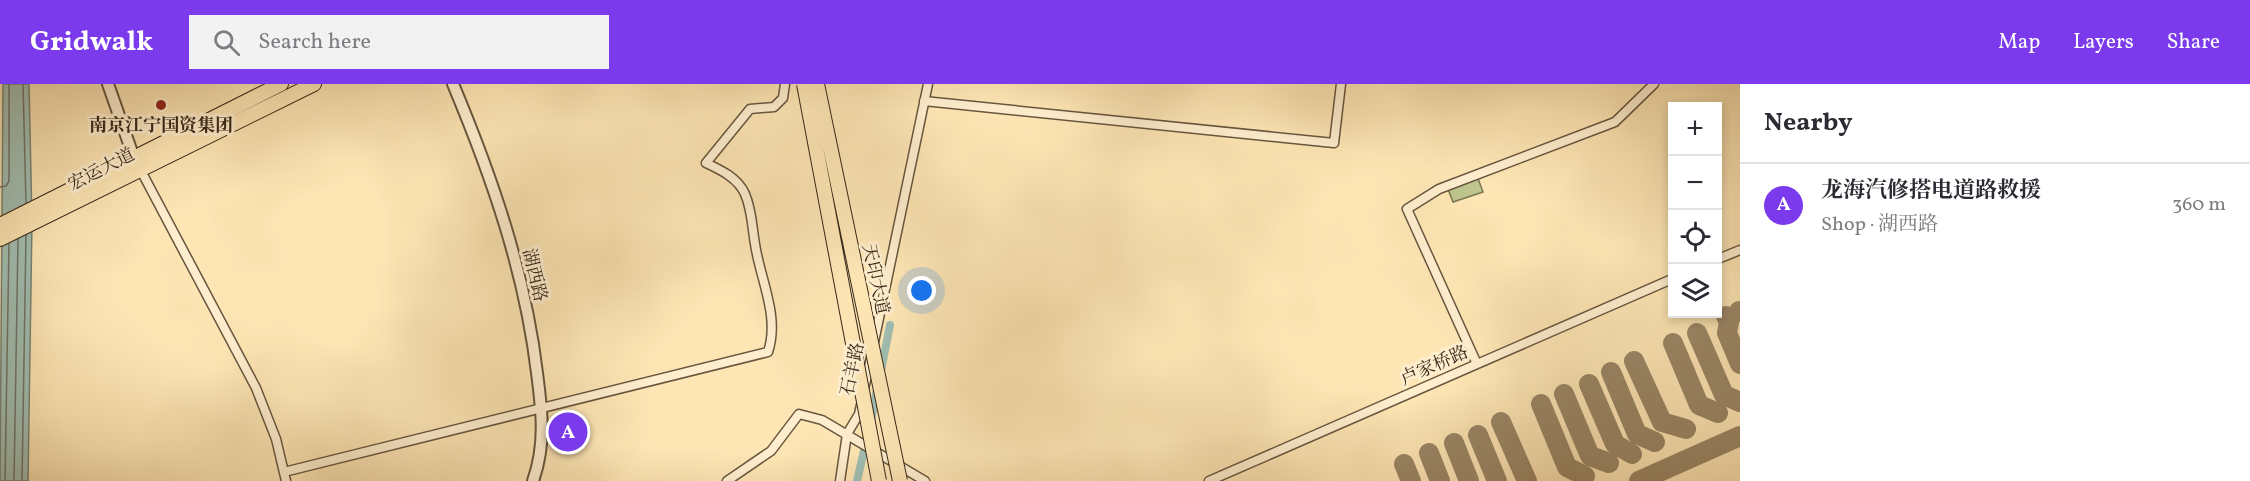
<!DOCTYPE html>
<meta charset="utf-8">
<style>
:root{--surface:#fff;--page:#f2f2f3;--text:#2b2b33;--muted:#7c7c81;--line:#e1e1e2;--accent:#7c3aed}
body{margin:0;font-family:Vollkorn,"Noto Serif SC",serif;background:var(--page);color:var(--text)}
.controls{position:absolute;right:18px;top:18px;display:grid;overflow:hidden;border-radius:0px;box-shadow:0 3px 9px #0003}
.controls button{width:54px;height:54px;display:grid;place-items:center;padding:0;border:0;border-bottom:2px solid var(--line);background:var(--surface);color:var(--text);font:30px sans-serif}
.you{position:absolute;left:922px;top:207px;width:21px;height:21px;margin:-15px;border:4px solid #fff;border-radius:50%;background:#1a73e8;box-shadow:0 0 0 9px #1a73e833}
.badge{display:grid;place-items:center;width:39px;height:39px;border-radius:50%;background:var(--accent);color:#fff;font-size:20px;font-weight:700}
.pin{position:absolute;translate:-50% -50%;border:3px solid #fff;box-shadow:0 2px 6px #0006}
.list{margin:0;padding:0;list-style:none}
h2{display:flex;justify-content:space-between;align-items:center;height:78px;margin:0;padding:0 24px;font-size:26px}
h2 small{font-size:20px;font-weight:400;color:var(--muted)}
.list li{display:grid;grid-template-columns:39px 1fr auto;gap:18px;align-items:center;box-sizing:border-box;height:84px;padding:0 24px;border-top:2px solid var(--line)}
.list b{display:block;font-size:22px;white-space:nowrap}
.list p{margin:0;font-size:20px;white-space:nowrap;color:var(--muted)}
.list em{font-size:20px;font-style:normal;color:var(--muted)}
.icon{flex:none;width:33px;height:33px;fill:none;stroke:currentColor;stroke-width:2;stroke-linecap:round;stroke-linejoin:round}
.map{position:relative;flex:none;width:1740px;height:397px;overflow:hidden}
header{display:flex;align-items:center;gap:36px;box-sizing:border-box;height:84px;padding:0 30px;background:var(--accent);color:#fff}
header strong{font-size:28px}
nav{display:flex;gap:33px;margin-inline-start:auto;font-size:21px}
.search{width:420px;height:54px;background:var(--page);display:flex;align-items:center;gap:15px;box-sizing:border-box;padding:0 21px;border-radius:0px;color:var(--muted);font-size:22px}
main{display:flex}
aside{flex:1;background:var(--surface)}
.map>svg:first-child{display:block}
.green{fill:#bec58e;stroke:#7a7653;stroke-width:1.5}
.water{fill:#a0beb2;stroke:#768274;stroke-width:1.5}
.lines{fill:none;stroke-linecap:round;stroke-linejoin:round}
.shore{stroke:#6c7265;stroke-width:1.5}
.canal{stroke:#a0beb2;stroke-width:8}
.taxiway{stroke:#9a8666;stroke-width:20}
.minor-casing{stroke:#68563f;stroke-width:11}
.tertiary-casing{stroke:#68563f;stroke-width:14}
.primary-casing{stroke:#372718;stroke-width:16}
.minor{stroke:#feeece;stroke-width:8}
.tertiary{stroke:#feeece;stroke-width:10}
.primary{stroke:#fde5b4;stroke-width:14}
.primary-bridge-casing{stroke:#372718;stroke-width:16;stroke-linecap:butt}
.primary-bridge{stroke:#fde5b4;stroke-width:14}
.poi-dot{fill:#8f2418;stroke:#feeece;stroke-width:2}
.labels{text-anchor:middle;stroke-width:6;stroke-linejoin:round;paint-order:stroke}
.poi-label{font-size:18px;font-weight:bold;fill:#372718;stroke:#feeece}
.street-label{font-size:18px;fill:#372718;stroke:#feeece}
</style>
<header>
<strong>Gridwalk</strong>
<div class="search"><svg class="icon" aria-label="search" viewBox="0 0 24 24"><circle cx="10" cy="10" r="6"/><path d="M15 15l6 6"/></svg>Search here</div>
<nav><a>Map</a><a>Layers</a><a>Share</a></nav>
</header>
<main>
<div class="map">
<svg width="1740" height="397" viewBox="0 0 1740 397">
<rect width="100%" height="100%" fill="#fde5b4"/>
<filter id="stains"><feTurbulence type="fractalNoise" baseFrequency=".00333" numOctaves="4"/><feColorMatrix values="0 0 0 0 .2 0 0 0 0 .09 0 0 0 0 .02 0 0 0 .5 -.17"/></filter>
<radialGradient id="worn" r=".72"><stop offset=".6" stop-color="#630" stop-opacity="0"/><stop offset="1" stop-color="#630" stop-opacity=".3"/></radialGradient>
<!-- green -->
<path class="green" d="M1476,89L1483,108L1453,118L1446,100Z"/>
<!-- water -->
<path class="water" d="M3,0H29L32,137L28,397H0Z"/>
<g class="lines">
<!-- shore -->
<path class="shore" d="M23,0L26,119
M0,103L6,102L9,97V0
M5,397L9,160
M14,397L18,155
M22,397L26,151"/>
<!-- canal -->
<path class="canal" d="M881,287L890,241
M871,337L877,305
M857,397L866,358"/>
<!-- taxiway -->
<path class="taxiway" d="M1739,227L1740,228
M1726,232L1729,238L1727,249L1740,280
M1697,249L1724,311L1740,318
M1673,259L1699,321L1718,329
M1634,277L1662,338L1686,345
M1611,288L1637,350L1655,358
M1589,300L1615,360L1632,370
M1564,310L1590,372L1609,379
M1541,320L1567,383L1585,392
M1501,338L1527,397
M1478,351L1497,397
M1454,359L1469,397
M1429,369L1440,397
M1404,380L1411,397
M1639,397L1740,352"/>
<defs>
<path id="minor" d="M924,17L1334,59L1341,0
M139,83L256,304L276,355L286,397
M1718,175L1740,166
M874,258L928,0
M1477,280L1407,125L1439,105L1615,38L1654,0
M864,305L871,274
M284,388L768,268C780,232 760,195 755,160C752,143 752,126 745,110C738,94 721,86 706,79L750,25L774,23L783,14L785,0
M727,397L771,367L799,330L822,336L925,397
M840,397L847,350L859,330L861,321
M1209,397L1672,195"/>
<path id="tertiary" d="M108,0L134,74
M453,0C492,93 525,188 537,289C542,327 546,360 533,397"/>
<path id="primary" d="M0,141L281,0
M0,155L314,0"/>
</defs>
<!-- minor casing -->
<use href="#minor" class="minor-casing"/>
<!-- tertiary casing -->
<use href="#tertiary" class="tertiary-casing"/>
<!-- primary casing -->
<use href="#primary" class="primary-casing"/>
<!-- minor -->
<use href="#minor" class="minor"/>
<!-- tertiary -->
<use href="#tertiary" class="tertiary"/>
<!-- primary -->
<use href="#primary" class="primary"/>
<defs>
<path id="primary-bridge" d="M804,0L879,397
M817,0L900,397"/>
</defs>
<!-- primary-bridge casing -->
<use href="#primary-bridge" class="primary-bridge-casing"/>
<!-- primary-bridge -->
<use href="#primary-bridge" class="primary-bridge"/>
</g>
<!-- markers -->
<circle class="poi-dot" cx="161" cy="21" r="6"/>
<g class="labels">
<!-- poi labels -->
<g class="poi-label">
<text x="161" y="47">南京江宁国资集团</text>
</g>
<!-- street labels -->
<g class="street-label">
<text transform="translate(101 85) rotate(-27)" y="6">宏运大道</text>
<text transform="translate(535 191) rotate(76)" y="6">湖西路</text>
<text transform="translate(876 195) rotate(78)" y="6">天印大道</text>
<text transform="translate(1434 281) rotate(-24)" y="6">卢家桥路</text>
<text transform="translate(852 285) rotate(-78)" y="6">石羊路</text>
</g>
</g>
<rect width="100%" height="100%" filter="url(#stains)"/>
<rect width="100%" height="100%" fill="url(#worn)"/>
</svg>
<div class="controls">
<button>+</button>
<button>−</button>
<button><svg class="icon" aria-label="locate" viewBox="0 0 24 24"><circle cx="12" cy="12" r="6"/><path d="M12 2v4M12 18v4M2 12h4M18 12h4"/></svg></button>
<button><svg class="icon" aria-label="layers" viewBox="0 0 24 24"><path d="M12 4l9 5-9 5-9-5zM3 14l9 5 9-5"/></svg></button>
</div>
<div class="you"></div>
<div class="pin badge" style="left:568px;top:348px">A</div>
</div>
<aside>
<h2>Nearby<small></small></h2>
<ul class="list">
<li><span class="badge">A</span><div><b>龙海汽修搭电道路救援</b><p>Shop · 湖西路</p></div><em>360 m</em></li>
</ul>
</aside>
</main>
